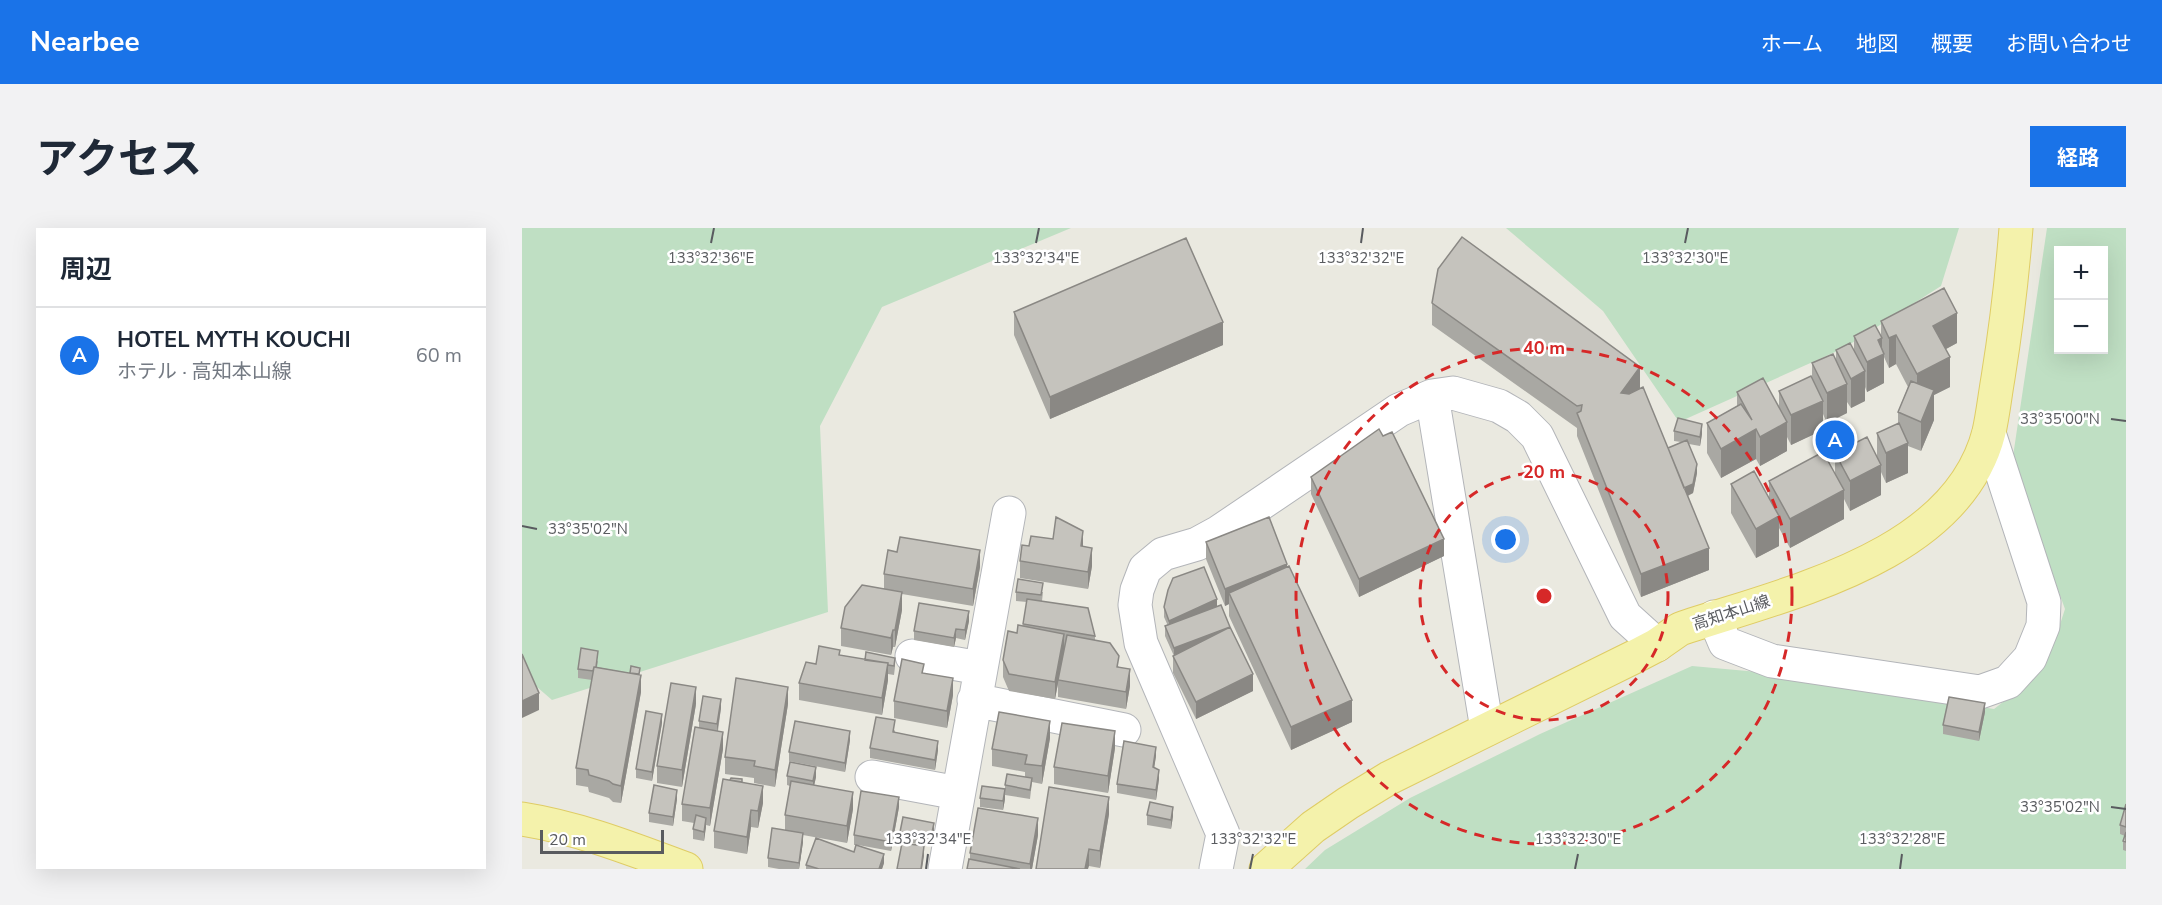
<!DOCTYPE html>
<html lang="ja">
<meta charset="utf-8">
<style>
:root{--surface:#fff;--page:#f2f2f3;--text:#1f2937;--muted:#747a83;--line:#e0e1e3;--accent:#1a73e8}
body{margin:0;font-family:"Nunito Sans","Noto Sans JP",sans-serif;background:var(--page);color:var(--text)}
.controls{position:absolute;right:18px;top:18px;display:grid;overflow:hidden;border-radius:0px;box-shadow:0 6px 24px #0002}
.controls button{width:54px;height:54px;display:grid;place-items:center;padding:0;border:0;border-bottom:2px solid var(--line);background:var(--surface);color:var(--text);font:30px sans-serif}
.scale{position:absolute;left:18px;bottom:15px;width:124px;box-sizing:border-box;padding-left:6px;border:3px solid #595b5f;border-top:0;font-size:16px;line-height:21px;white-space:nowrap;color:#595b5f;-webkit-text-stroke:4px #fff;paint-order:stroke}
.you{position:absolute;left:984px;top:312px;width:21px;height:21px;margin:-15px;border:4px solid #fff;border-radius:50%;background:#1a73e8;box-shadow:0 0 0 9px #1a73e833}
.badge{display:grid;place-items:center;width:39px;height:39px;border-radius:50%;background:var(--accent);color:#fff;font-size:20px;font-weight:700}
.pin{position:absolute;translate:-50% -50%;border:3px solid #fff;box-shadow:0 2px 6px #0006}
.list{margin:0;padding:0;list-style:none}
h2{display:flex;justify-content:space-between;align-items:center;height:78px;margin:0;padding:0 24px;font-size:26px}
h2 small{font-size:20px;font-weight:400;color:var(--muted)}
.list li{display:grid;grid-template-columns:39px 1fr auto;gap:18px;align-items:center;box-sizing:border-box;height:96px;padding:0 24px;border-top:2px solid var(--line)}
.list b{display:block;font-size:22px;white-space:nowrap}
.list p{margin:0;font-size:20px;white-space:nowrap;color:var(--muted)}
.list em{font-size:20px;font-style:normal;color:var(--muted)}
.map{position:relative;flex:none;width:1604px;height:641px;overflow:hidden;border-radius:0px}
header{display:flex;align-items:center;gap:36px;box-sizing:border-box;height:84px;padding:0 30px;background:var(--accent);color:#fff}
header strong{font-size:28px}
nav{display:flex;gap:33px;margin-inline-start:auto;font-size:21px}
.intro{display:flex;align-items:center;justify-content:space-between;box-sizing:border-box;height:144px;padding:0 36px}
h1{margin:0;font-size:42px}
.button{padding:15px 27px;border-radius:0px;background:var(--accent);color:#fff;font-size:21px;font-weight:700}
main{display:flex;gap:36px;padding:0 36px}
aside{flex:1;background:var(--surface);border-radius:0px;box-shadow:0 6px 24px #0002}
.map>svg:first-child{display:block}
.green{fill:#bfdfc3;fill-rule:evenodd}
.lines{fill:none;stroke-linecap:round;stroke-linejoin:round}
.street-casing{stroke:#b3b5b9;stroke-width:35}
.primary-casing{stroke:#dfcc65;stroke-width:35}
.street{stroke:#fff;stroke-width:33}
.primary{stroke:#f4f2ab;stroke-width:33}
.wall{fill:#a9a8a3}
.shaded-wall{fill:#8a8884}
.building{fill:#c5c3bd;stroke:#8a8884;stroke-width:1.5}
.ticks{fill:none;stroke:#595b5f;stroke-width:2}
.ring{fill:none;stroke:#d62828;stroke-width:3;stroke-dasharray:10 8}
.labels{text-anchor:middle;stroke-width:5;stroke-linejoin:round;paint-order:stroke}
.street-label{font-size:16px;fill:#595b5f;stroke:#fff}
.ticks-label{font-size:15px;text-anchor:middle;fill:#595b5f;stroke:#fff;stroke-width:5;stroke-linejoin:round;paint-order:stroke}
.centre{fill:#d62828;stroke:#fff;stroke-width:3}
.ring-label{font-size:18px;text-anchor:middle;font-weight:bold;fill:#d62828;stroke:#fff;stroke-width:5;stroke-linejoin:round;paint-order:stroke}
</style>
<header>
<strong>Nearbee</strong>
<nav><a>ホーム</a><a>地図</a><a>概要</a><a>お問い合わせ</a></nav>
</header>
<div class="intro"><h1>アクセス</h1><a class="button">経路</a></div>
<main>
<aside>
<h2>周辺<small></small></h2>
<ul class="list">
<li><span class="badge">A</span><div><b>HOTEL MYTH KOUCHI</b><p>ホテル · 高知本山線</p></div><em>60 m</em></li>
</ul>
</aside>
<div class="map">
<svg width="1604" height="641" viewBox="0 0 1604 641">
<rect width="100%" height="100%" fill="#eae9e0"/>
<!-- green -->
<path class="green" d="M0,0H549L360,79L298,198L306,384L30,472L0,446Z
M984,0H1437L1419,58L1322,120L1157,194L1081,83Z
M1525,0H1604V641H783L803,622L888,570L1018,506L1170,438L1236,444L1472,481L1512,450L1530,421L1543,381L1490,235ZM1536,22H1582V122H1536Z"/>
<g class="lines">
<defs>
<path id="street" d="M910,168L965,501
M1192,389L1203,415L1250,433L1458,464L1486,454L1508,430L1521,398L1522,374L1467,205
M390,428L458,440
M452,472L602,502
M350,549L436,565
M423,641L487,285
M694,641L701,606L619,415L613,377L615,362L623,341L641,326L675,316L697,304L877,182L910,168L931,165L977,178L996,189L1015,208L1103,388L1135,417"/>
<path id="primary" d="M0,591C57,600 110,621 164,641
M744,641L791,599L826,575L867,550L1114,428L1135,417L1158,401C1264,365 1435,330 1467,204C1471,186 1473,167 1476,150C1484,100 1490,50 1494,0"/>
</defs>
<!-- street casing -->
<use href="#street" class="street-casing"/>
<!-- primary casing -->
<use href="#primary" class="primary-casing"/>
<!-- street -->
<use href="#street" class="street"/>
<!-- primary -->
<use href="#primary" class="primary"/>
</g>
<!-- wall -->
<path class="wall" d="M910,75L1118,161L1146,220L1159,214L1152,213V203L1180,206L1178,218L1167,216L1175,245L1171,265L1166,268L1187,342L1119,369L1055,208V200L910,97Z
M492,84L701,117L528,191L492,107Z
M1359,93L1435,115L1424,121L1428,159L1412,167V192L1399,223L1386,218V245L1364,255L1359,244V267L1328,283L1322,271V291L1268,320L1257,300V318L1234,330L1209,285V256L1247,271V253L1313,246V225L1355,229V205L1376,196V184L1386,159L1374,136L1367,140L1362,129V155L1345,164L1343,159V173L1329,180L1325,174V185L1305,195L1301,186V202L1269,217L1265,209V223L1238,238L1234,231L1199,250L1185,225V195L1215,178V164L1257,179V163L1290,151V135L1314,132V122L1332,121V108H1359Z
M789,249L922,328L837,369L789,266Z
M684,314L765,338L830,494L769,522L707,388V376L703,378L684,331Z
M507,318L561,319L570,338L566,361L498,350V333Z
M458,339L451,378L380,366V382L373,419H371L369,427L319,418V400L362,361V346Z
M494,364H521L520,373L573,408V412L597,439L608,458L604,481L536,469V456L533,471L487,463L481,449V432L495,405L501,398L505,374L494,373Z
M695,378L731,463L674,491L651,445V428H652L643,408V398H646L642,389V379Z
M447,393L443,412L434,410L432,419L392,412V403Z
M318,427L343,432L373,430V439L372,447L366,446V452L360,487L277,472V455Z
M76,433L75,439L118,447L119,464L99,575L91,574L87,570L67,564L66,559L54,557V540L70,452L56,450V441Z
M402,445L431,467L425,500L372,490V473Z
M174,476L160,559L135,555V538Z
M266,476L253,559L232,555V550L203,546V529Z
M199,480L196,503L201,521L188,598L184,597L182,613L171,611V601L172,595L160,593V576L177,500V493Z
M1463,484L1457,513L1421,506V497Z
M140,495L130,553L114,550V541Z
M373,502V504L416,522L413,542L348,530V520Z
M528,510L520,556L510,554L508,571L483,567V557L503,549V544L470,538V521Z
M328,512L323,544L267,533V524Z
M593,520L586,565L532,556V539Z
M634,528L632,539L637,551L634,572L595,565V556Z
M265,548L294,549L292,557L331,581L325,615L281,607V614L277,641H257L246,639V630L263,602V587L268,558L265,557Z
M220,554L241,575L236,600L229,599L225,626L192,620V603Z
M527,559L587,586L578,640L567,638Z
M458,570L483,571L481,582L458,579Z
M155,571L151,598L127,594V585Z
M1604,576V623L1601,622V613L1603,608L1598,606V597Z
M377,579L369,623L336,617L362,635L360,641H284V637L332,624L334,617H332V607Z
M625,587L651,588L649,601L625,597Z
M378,604H412L409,618L378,613Z
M516,607L510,641H445L448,631V625Z"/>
<!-- shaded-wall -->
<path class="shaded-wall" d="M1435,85V115L1411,128V98Z
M701,94V117L528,191V169Z
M1374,107V136L1367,140V110Z
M1360,110V127L1362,126V155L1345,164V134L1356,112Z
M1428,129V159L1412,167V192L1399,223V194L1395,176V146Z
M1118,139V162L1099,187V165Z
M1343,143V173L1329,180V151Z
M1325,156V185L1305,195V165Z
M1301,173V202L1269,217V187Z
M1265,194V223L1238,238V209Z
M1180,196V206L1178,218V209Z
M1234,201V231L1199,250V221Z
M1386,215V245L1364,255V225Z
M1175,236V245L1171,265L1158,271V262Z
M1359,237V267L1328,283V253Z
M1322,262V291L1268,320V291Z
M1257,288V318L1234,330V301Z
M561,303V320L559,318Z
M922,311V328L837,369V351Z
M570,320V338L566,361V344Z
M1187,320V342L1119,369V346Z
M458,322V339L451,378V361Z
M765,336V353L707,365V376L703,378V361Z
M380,364V382L373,419V402Z
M695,371V381L647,402V393Z
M447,383V393L443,412V402Z
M708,399V408L652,430V420Z
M434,401V410L432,419V410Z
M371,402V419L369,427V410Z
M542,406V423L533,471V454Z
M366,435V452L360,487V470Z
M608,441V458L604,481V464Z
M731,446V463L674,491V474Z
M119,447V464L99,575V558Z
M431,450V467L425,500V483Z
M174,459V476L160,559V542Z
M266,459V476L253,559V542Z
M17,465V482L0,490V473Z
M199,471V480L195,505V496Z
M830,472V494L769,522V499Z
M1463,475V484L1457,513V504Z
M140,486V495L130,553V544Z
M528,493V510L520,556V538Z
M328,503V512L323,544V535Z
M593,503V520L586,565V548Z
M201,504V521L188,598V580Z
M416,513V522L413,542V532Z
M634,519V528L631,548V539Z
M294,539V549L291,563V553Z
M637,542V551L634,572V562Z
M241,558V575L236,600V583Z
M483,561V571L481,582V573Z
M155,562V571L151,598V589Z
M331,564V581L325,615V598Z
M377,569V579L369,623V614Z
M587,569V586L578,640V623Z
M651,579V588L649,601V592Z
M229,582V599L225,626V609Z
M184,590V599L182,613V604Z
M516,590V607L510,641H508V636Z
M412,595V604L409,618V609Z
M281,605V614L277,641V635Z
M402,618V628L400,641H399Z
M567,621V638L566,641H563Z
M362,626V635L360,641H357Z"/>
<!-- building -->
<path class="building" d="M940,9L1118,139L1099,165L1107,166L1121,159L1187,320L1119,346L1055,185L1059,183L1060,177L1055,178L910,75L916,41Z
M664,10L701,94L528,169L492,84Z
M1422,60L1435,85L1411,98L1428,129L1395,146L1374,107L1367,110L1359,93Z
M1353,97L1360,110L1356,112L1362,126L1345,134L1332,108Z
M1328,115L1343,143L1329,151L1314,122Z
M1311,126L1325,156L1305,165L1290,135Z
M1289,148L1301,173L1269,187L1257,163Z
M1241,150L1265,194L1238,209L1234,201L1199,221L1185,195L1219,176L1230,192L1215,164Z
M1389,153L1412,162L1399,194L1376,184Z
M1156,190L1180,196L1178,209L1152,203Z
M1377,195L1386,215L1364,225L1355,205Z
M857,201L861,208L870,204L922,311L837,351L789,249Z
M1345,209L1359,237L1328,253L1313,225Z
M1165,212L1175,236L1171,256L1162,260L1146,220Z
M1301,224L1322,262L1268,291L1247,253Z
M1232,243L1257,288L1234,301L1209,256Z
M534,289L561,303L559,318L570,320L566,344L498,333L500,317L507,318L509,308L531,311Z
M747,289L765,336L703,361L684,314Z
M378,309L458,322L451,361L362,346L366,322L375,324Z
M767,338L830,472L769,499L707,365Z
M682,339L695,371L647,393L642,379L646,362L651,350Z
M496,351L521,355L519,367L494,364Z
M340,357L380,364L373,402H371L369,410L319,400L323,379Z
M505,371L566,380L573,408L501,396Z
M397,375L447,383L443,402L434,401L432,410L392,403Z
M699,377L708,399L652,420L643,398Z
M496,397L542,406L533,454L487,446L481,432L486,403L495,405Z
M708,399L731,446L674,474L651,428Z
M545,407L588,415L597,428L595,439L608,441L604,464L536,452Z
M297,418L318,422L317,427L366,435L360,470L277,455L284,434L294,436Z
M59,420L76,423L74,439H72L71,443L56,441Z
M344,424L373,430L372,438L366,437V435L343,432Z
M0,426L17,465L0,473Z
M380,431L402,436L400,445L431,450L425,483L372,473Z
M109,438L118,440L117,446L108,445Z
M72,439L119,447L99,558L91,556L87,553L67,547L66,542L54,540Z
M214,450L266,459L253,542L232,538L233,533L203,529Z
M149,455L174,459L160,542L135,538Z
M181,468L199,471L195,496L177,493Z
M1427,469L1463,475L1457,504L1421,497Z
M124,483L140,486L130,544L114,541Z
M477,484L528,493L520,538L503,536L505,527L470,521Z
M354,489L373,492L371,504L416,513L413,532L348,520Z
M273,493L328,503L323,535L267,524Z
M540,495L593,503L586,548L532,539Z
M173,499L201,504L188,580L160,576Z
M602,513L634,519L631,539L637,542L634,562L595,556Z
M268,534L294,539L291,553L265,548Z
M485,546L510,550L508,562L483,557Z
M209,550L220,551V554L208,552Z
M201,551L241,558L236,583L229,582L225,609L192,603Z
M269,553L331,564L325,598L263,587Z
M132,557L155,562L151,589L127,585Z
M460,558L483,561L481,573L458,570Z
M527,559L587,569L578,623L567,621L563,641H514Z
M339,563L377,569L369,614L332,607Z
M628,574L651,579L649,592L625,587Z
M1604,576V599L1598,597Z
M456,580L516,590L508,636L448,625Z
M174,587L184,590L182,604L171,601Z
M381,589L412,595L409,609L378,604Z
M250,600L281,605L277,635L246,630Z
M1604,604V614L1601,613Z
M294,610L332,624L334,617L362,626L357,641H297L284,637Z
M380,615L402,618L399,641H375Z
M447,631L498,641H445Z"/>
<!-- ticks -->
<path class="ticks" d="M189,15L192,0M514,15L517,0M839,15L841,0M1163,15L1166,0M1589,191L1604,193M0,298L15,301M1589,579L1604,581M404,641L406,626M728,641L731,626M1053,641L1056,626M1378,641L1380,626"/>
<!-- distance rings -->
<g class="ring">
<circle cx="1022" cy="368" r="124"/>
<circle cx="1022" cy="368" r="248"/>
</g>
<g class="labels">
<!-- street labels -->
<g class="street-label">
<text transform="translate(1209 384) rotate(-18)" y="6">高知本山線</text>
</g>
</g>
<g class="ticks-label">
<text x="189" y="35">133°32'36"E</text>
<text x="514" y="35">133°32'34"E</text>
<text x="839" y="35">133°32'32"E</text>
<text x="1163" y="35">133°32'30"E</text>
<text x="1538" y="196">33°35'00"N</text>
<text x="66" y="306">33°35'02"N</text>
<text x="1538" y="584">33°35'02"N</text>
<text x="406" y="616">133°32'34"E</text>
<text x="731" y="616">133°32'32"E</text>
<text x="1056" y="616">133°32'30"E</text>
<text x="1380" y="616">133°32'28"E</text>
</g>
<circle cx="1022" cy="368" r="9" class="centre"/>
<g class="ring-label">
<text x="1022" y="126">40 m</text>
<text x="1022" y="250">20 m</text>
</g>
</svg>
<div class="controls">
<button>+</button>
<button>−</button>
</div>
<div class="scale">20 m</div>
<div class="you"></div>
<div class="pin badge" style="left:1313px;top:212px">A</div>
</div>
</main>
